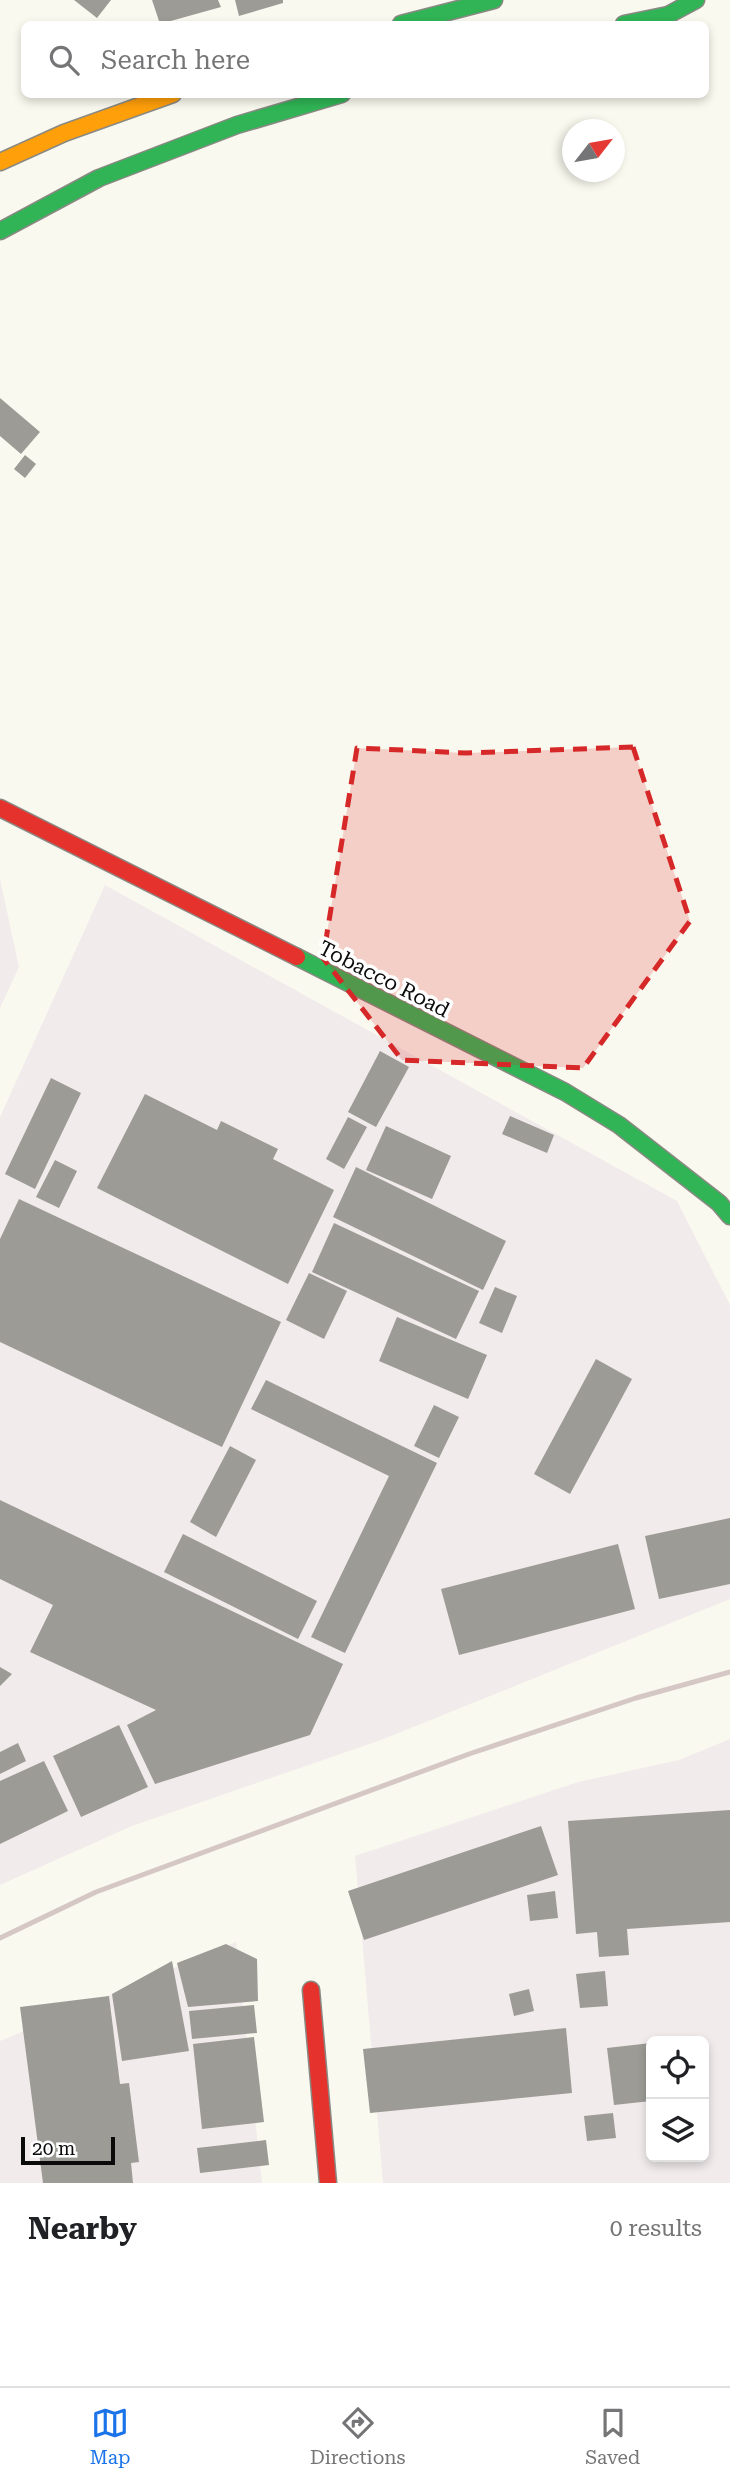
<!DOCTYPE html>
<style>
:root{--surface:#fff;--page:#f2f2f2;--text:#202124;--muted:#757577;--line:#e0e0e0;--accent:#1a73e8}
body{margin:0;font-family:"Roboto Serif",serif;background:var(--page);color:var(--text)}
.controls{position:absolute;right:21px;bottom:21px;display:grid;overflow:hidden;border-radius:10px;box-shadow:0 4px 10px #0003}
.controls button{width:63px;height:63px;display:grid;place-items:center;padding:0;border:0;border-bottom:2px solid var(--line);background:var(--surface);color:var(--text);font:35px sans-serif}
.compass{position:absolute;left:562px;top:119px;width:63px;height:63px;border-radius:50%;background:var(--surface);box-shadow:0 4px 10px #0003;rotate:59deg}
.scale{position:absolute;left:21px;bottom:18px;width:94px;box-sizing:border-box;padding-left:7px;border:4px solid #0b0b0b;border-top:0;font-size:19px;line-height:24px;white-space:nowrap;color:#0b0b0b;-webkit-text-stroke:5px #fff;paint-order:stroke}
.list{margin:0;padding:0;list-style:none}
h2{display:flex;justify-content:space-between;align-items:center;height:91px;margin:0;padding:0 28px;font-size:30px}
h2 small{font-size:23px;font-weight:400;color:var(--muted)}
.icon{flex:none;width:38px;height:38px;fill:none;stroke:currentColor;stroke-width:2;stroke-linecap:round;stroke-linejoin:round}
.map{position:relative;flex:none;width:730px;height:2183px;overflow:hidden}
.search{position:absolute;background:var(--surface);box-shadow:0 4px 10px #0003;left:21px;right:21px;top:21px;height:77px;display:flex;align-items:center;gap:18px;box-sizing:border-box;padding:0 24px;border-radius:10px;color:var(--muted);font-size:26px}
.sheet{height:203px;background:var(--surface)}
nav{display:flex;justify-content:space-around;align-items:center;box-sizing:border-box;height:98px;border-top:2px solid var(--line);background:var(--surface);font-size:19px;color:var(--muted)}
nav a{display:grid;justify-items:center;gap:4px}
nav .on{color:var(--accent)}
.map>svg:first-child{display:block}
.industrial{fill:#f1ebec;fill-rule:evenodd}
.building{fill:#9c9b95}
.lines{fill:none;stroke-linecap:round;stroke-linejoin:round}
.fast-casing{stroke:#898984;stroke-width:19}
.slow-casing{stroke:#898984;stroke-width:19}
.jam-casing{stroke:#898984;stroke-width:19}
.fast{stroke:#30b455;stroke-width:16}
.slow{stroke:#ff9f0a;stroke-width:16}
.jam{stroke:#e5322d;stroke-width:16}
.rail{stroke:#d5c7c4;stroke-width:5}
.marked{fill:#d62828;fill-opacity:0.2;stroke:#d62828;stroke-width:5;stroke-dasharray:14 9;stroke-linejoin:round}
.labels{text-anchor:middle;stroke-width:7;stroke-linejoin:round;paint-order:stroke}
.street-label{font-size:21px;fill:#0b0b0b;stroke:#fff}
</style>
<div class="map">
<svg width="730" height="2183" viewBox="0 0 730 2183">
<rect width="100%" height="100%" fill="#faf9ef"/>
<!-- industrial -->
<path class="industrial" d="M0,879L19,967L0,1008Z
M105,885L677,1201L730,1305V1599L381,1740L132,1826L0,1885V1117Z
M730,1739V2183H383L355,1856L578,1782L679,1760ZM651,2041H704V2157H651Z
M236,1942L262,2183H0V2041Z"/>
<!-- building -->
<path class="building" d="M74,0H111L97,18Z
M152,0H218L221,7L160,24Z
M235,0H283V3L239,16Z
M0,398L40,432L21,454L0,436Z
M25,455L36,464L25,478L14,469Z
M380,1051L409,1067L376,1127L348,1112Z
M51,1078L81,1093L35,1189L5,1174Z
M145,1094L217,1130L221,1121L278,1149L273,1159L334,1190L288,1284L97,1188Z
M510,1116L554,1135L547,1153L502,1134Z
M348,1117L367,1127L344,1169L326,1159Z
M386,1126L451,1156L432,1199L366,1170Z
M55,1160L77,1171L59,1208L36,1197Z
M356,1167L506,1241L483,1290L333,1217Z
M19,1199L281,1322L222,1447L0,1342V1239Z
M334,1223L479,1291L456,1339L312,1272Z
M309,1273L347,1291L324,1339L286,1320Z
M495,1287L517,1296L502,1333L479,1323Z
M397,1317L487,1355L468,1399L379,1361Z
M596,1359L632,1379L570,1494L534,1474Z
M266,1380L437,1463L345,1653L311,1637L389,1476L251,1409Z
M434,1405L459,1417L439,1458L414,1446Z
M230,1446L256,1460L216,1537L190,1522Z
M0,1500L343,1664L310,1735L155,1784L127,1725L156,1710L30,1652L53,1605L0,1579Z
M730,1518V1584L659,1599L645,1536Z
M183,1534L317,1601L298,1639L164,1572Z
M618,1544L635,1609L459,1655L441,1589Z
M0,1667L12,1674L0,1686Z
M119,1725L148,1787L81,1817L53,1756Z
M18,1743L26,1761L0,1774V1752Z
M44,1761L68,1811L0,1844V1781Z
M730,1810V1922L627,1929L629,1955L599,1957L597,1932L576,1934L568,1821Z
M541,1826L558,1875L364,1940L348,1891Z
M555,1891L558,1918L530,1921L527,1895Z
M226,1944L257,1959L258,2001L188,2007L177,1963Z
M172,1961L189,2051L122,2061L112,1994Z
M605,1971L608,2006L580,2008L576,1974Z
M529,1989L534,2011L514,2016L509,1994Z
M109,1996L120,2084L129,2083L139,2162L131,2163L133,2183H43L20,2007Z
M254,2005L257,2033L192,2039L189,2011Z
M566,2028L572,2093L370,2113L363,2049Z
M254,2037L264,2122L202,2129L193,2044Z
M651,2043V2101L614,2105L607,2048Z
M613,2113L616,2138L587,2141L584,2116Z
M266,2140L269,2165L200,2173L197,2148Z"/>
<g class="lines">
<defs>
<path id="fast" d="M401,24L494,0
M624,24L668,15L696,0
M0,231L99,178L237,125L342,94
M297,957L565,1092L619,1125L719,1203L730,1216"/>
<path id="slow" d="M0,162L64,133L173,94"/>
<path id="jam" d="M0,808L297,957
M311,1990L328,2183"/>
</defs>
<!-- fast casing -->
<use href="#fast" class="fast-casing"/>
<!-- slow casing -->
<use href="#slow" class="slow-casing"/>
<!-- jam casing -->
<use href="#jam" class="jam-casing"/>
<!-- fast -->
<use href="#fast" class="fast"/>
<!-- slow -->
<use href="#slow" class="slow"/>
<!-- jam -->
<use href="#jam" class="jam"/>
<!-- rail -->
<path class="rail" d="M0,1938L96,1892L469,1754L636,1698L730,1672"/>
</g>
<!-- marked area -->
<path class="marked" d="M633,747L690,921L583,1068L402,1060L323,958L357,748L466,753Z"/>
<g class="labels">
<!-- street labels -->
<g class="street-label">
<text transform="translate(384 979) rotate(27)" y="7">Tobacco Road</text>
</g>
</g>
</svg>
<div class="controls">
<button><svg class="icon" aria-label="locate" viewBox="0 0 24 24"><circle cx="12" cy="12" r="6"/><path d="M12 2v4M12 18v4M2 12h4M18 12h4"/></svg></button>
<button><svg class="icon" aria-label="layers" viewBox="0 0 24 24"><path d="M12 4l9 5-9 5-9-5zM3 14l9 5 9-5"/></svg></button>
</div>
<svg class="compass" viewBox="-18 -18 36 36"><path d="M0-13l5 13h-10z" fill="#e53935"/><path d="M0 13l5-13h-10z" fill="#757577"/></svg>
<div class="scale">20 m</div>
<div class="search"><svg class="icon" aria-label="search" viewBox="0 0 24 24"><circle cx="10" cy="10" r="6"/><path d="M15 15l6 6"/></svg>Search here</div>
</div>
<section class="sheet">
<h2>Nearby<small>0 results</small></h2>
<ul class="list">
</ul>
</section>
<nav>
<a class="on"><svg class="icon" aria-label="map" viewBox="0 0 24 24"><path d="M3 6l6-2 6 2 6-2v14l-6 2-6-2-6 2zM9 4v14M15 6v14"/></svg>Map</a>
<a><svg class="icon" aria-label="directions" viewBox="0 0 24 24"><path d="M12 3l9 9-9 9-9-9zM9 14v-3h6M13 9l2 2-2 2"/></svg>Directions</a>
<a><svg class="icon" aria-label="saved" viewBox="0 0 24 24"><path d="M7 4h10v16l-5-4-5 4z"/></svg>Saved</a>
</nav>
